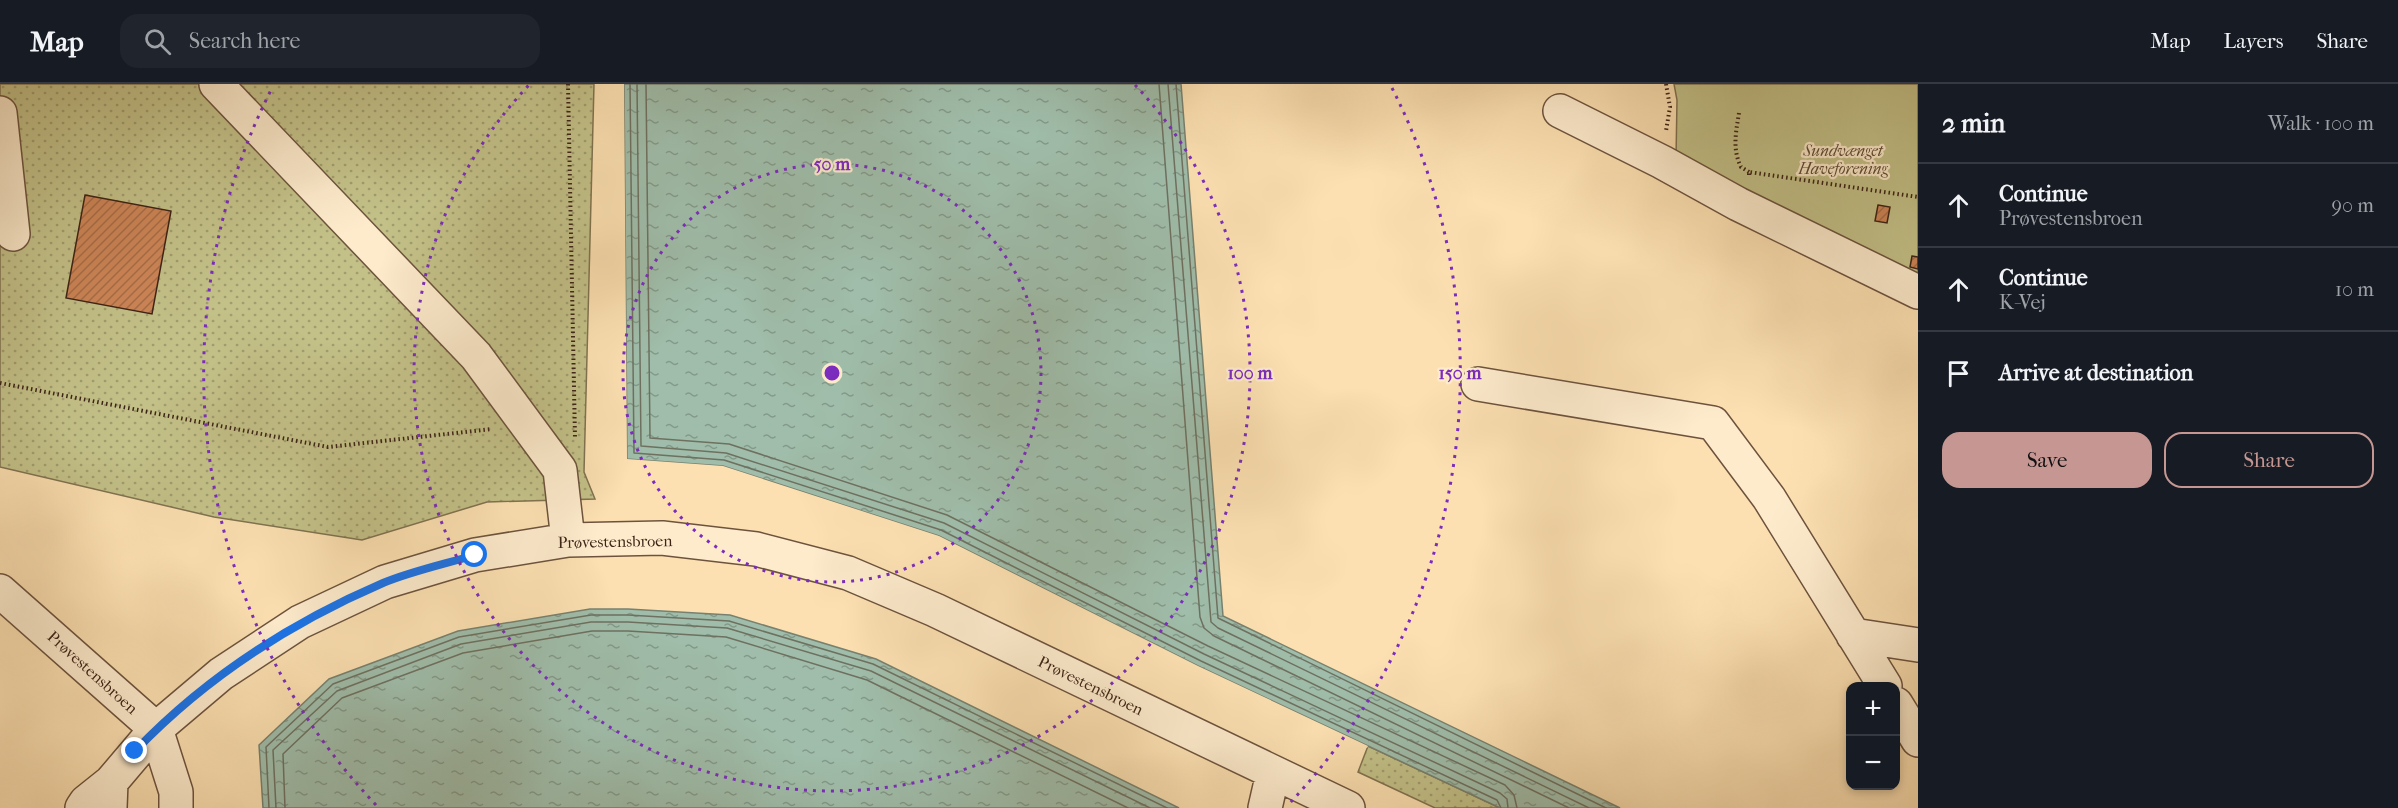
<!DOCTYPE html>
<meta charset="utf-8">
<style>
:root{--surface:#171b24;--page:#20242c;--text:#f1f3f6;--muted:#9ea1a6;--line:#363941;--accent:#c59692}
body{margin:0;font-family:"IM FELL French Canon",serif;background:var(--page);color:var(--text)}
.controls{position:absolute;right:18px;bottom:18px;display:grid;overflow:hidden;border-radius:12px;box-shadow:0 3px 9px #0003}
.controls button{width:54px;height:54px;display:grid;place-items:center;padding:0;border:0;border-bottom:2px solid var(--line);background:var(--surface);color:var(--text);font:30px sans-serif}
.stop{position:absolute;width:18px;height:18px;margin:-14px;border:4px solid #1a73e8;border-radius:50%;background:#fff}
.stop.end{background:#1a73e8;border-color:#fff;box-shadow:0 2px 6px #0008}
.list{margin:0;padding:0;list-style:none}
h2{display:flex;justify-content:space-between;align-items:center;height:78px;margin:0;padding:0 24px;font-size:26px}
h2 small{font-size:20px;font-weight:400;color:var(--muted)}
.list li{display:grid;grid-template-columns:39px 1fr auto;gap:18px;align-items:center;box-sizing:border-box;height:84px;padding:0 24px;border-top:2px solid var(--line)}
.list b{display:block;font-size:22px;white-space:nowrap}
.list p{margin:0;font-size:20px;white-space:nowrap;color:var(--muted)}
.list em{font-size:20px;font-style:normal;color:var(--muted)}
.actions{display:flex;gap:12px;padding:18px 24px}
.actions a{flex:1;padding:14px 0;border:2px solid var(--accent);border-radius:18px;text-align:center;font-size:21px;color:var(--accent)}
.actions .main{background:var(--accent);color:#111}
.icon{flex:none;width:33px;height:33px;fill:none;stroke:currentColor;stroke-width:2;stroke-linecap:round;stroke-linejoin:round}
.map{position:relative;flex:none;width:1918px;height:724px;overflow:hidden}
header{display:flex;align-items:center;gap:36px;box-sizing:border-box;height:84px;padding:0 30px;background:var(--surface);border-bottom:2px solid var(--line)}
header strong{font-size:28px}
nav{display:flex;gap:33px;margin-inline-start:auto;font-size:21px}
.search{width:420px;height:54px;background:var(--page);display:flex;align-items:center;gap:15px;box-sizing:border-box;padding:0 21px;border-radius:18px;color:var(--muted);font-size:22px}
main{display:flex}
aside{flex:1;background:var(--surface)}
.map>svg:first-child{display:block}
.grass{fill:url(#grass-dots);stroke:#807250;stroke-width:1.5}
.garden{fill:#c3c188;stroke:#807250;stroke-width:1.5}
.water{fill:url(#water-ripples);stroke:#78806f;stroke-width:1.5}
.pier{fill:#fce0b1}
.lines{fill:none;stroke-linecap:round;stroke-linejoin:round}
.shore{stroke:#6e7060;stroke-width:1.5}
.building{fill:url(#building-hatch);stroke:#3d2417;stroke-width:1.5}
.minor-casing{stroke:#6d533e;stroke-width:36}
.path{stroke:#3d2417;stroke-width:4;stroke-dasharray:1.5 3;stroke-linecap:butt}
.minor{stroke:#fdebcc;stroke-width:33}
.route{stroke:#1a73e8;stroke-width:8}
.ring{fill:none;stroke:#7b2cbf;stroke-width:3;stroke-dasharray:3 6}
.labels{text-anchor:middle;stroke-width:4.5;stroke-linejoin:round;paint-order:stroke}
.park-label{font-size:16px;font-style:italic;fill:#5e4b33;stroke:#fdebcc}
.street-label{font-size:16px;fill:#3d2417;stroke:#fdebcc}
.centre{fill:#7b2cbf;stroke:#fdebcc;stroke-width:3}
.ring-label{font-size:18px;text-anchor:middle;font-weight:bold;fill:#7b2cbf;stroke:#fdebcc;stroke-width:4.5;stroke-linejoin:round;paint-order:stroke}
</style>
<header>
<strong>Map</strong>
<div class="search"><svg class="icon" aria-label="search" viewBox="0 0 24 24"><circle cx="10" cy="10" r="6"/><path d="M15 15l6 6"/></svg>Search here</div>
<nav><a>Map</a><a>Layers</a><a>Share</a></nav>
</header>
<main>
<div class="map">
<svg width="1918" height="724" viewBox="0 0 1918 724">
<defs>
<pattern id="grass-dots" width="8" height="8" patternUnits="userSpaceOnUse" patternTransform="scale(1.5)"><rect width="8" height="8" fill="#c3c188"/><path d="M2 2h.1M6 6h.1" fill="none" stroke="#a09d6e" stroke-width="1.8" stroke-linecap="round"/></pattern>
<pattern id="water-ripples" width="26" height="14" patternUnits="userSpaceOnUse" patternTransform="scale(1.5)"><rect width="26" height="14" fill="#9fbdaa"/><path d="M2 4q2-2 4 0t4 0M15 11q2-2 4 0t4 0" fill="none" stroke="#839989"/></pattern>
<pattern id="building-hatch" width="6" height="6" patternUnits="userSpaceOnUse" patternTransform="scale(1.5)"><rect width="6" height="6" fill="#cc8557"/><path d="M-1 1l2-2M0 6l6-6M5 7l2-2" fill="none" stroke="#a76d47"/></pattern>
</defs>
<rect width="100%" height="100%" fill="#fce0b1"/>
<filter id="stains"><feTurbulence type="fractalNoise" baseFrequency=".00333" numOctaves="4"/><feColorMatrix values="0 0 0 0 .2 0 0 0 0 .09 0 0 0 0 .02 0 0 0 .5 -.17"/></filter>
<radialGradient id="worn" r=".72"><stop offset=".6" stop-color="#630" stop-opacity="0"/><stop offset="1" stop-color="#630" stop-opacity=".3"/></radialGradient>
<!-- grass -->
<path class="grass" d="M0,0H594L584,388L595,415L487,418L362,456L214,433L0,383Z
M1368,662L1500,724H1435L1358,688Z"/>
<!-- garden -->
<path class="garden" d="M1674,0H1918V194L1676,75L1677,16Z"/>
<!-- water -->
<path class="water" d="M624,0H1181L1223,532L1620,724H1500L1198,582L939,452L723,382L627,375Z
M590,525H628L730,531L876,575L1179,724H263L259,661L329,595L458,547Z"/>
<!-- pier -->
<path class="pier" d="M621,0H624L627,375L723,382L939,452L1198,582L1368,662L1367,664L1197,585L938,455L722,385L624,377Z"/>
<g class="lines">
<!-- shore -->
<path class="shore" d="M630,0L634,369L724,376L941,446L1201,577L1497,716L1501,724
M637,0L641,362L726,369L944,439L1204,570L1500,709L1507,715L1508,724
M646,0L650,354L729,360L947,431L1208,562L1505,701L1514,711L1517,724
M1159,0L1200,533L1204,544L1214,552L1569,724
M1168,0L1211,538L1218,544L1589,724
M1176,0L1218,534L1606,724
M269,724L266,663L333,600L459,553L591,531H628L729,537L873,580L1167,724
M276,724L273,666L337,607L461,560L591,538H628L727,544L871,587L1150,724
M285,724L283,670L342,614L463,569L592,547H628L726,553L867,596L1128,724"/>
</g>
<!-- building -->
<path class="building" d="M85,111L171,127L152,230L66,214Z
M1878,121L1890,123L1887,139L1875,137Z
M1912,172L1918,173V185L1910,183Z"/>
<g class="lines">
<defs>
<path id="minor" d="M216,0L476,272L560,386L568,456
M1560,27L1662,78L1738,120L1918,208
M0,29L13,150
M1478,300L1713,339L1769,414L1885,602
M0,507L156,645
M1853,551L1918,561
M1896,620L1918,656
M156,645L176,708V724
M82,724L86,718L111,698
M110,724L111,698L156,645L221,590L300,538L385,498L475,471L568,456L662,454L756,465L848,489L935,526L1348,724
M1265,724L1273,689"/>
</defs>
<!-- minor casing -->
<use href="#minor" class="minor-casing"/>
<!-- path -->
<path class="path" d="M568,0L575,354
M1666,0L1670,23L1666,47
M1739,29C1736,48 1732,65 1741,83L1749,88
M1749,91V88L1918,113
M0,299L328,363L492,345"/>
<!-- minor -->
<use href="#minor" class="minor"/>
</g>
<g class="lines">
<!-- route -->
<path class="route" d="M135,667C205,594 290,539 383,499C412,487 445,480 475,471"/>
</g>
<!-- distance rings -->
<g class="ring">
<circle cx="832" cy="289" r="209"/>
<path d="M1135 1A418 418 0 1 1 529 1"/>
<path d="M376 721A628 628 0 0 1 272 4M1392 4A628 628 0 0 1 1288 721"/>
</g>
<g class="labels">
<!-- park labels -->
<g class="park-label">
<text x="1843" y="72">Sundvænget<tspan x="1843" dy="18">Haveforening</tspan></text>
</g>
<!-- street labels -->
<g class="street-label">
<text transform="translate(615 457) rotate(-1)" y="6">Prøvestensbroen</text>
<text transform="translate(93 588) rotate(42)" y="6">Prøvestensbroen</text>
<text transform="translate(1091 601) rotate(26)" y="6">Prøvestensbroen</text>
</g>
</g>
<circle cx="832" cy="289" r="9" class="centre"/>
<g class="ring-label">
<text x="832" y="86">50 m</text>
<text x="1250" y="295">100 m</text>
<text x="1460" y="295">150 m</text>
</g>
<rect width="100%" height="100%" filter="url(#stains)"/>
<rect width="100%" height="100%" fill="url(#worn)"/>
</svg>
<div class="controls">
<button>+</button>
<button>−</button>
</div>
<div class="stop" style="left:475px;top:471px"></div>
<div class="stop end" style="left:135px;top:667px"></div>
</div>
<aside>
<h2>2 min<small>Walk · 100 m</small></h2>
<ul class="list">
<li><svg class="icon" aria-label="ahead" viewBox="0 0 24 24"><path d="M12 20V5M6 11l6-6 6 6"/></svg><div><b>Continue</b><p>Prøvestensbroen</p></div><em>90 m</em></li>
<li><svg class="icon" aria-label="ahead" viewBox="0 0 24 24"><path d="M12 20V5M6 11l6-6 6 6"/></svg><div><b>Continue</b><p>K-Vej</p></div><em>10 m</em></li>
<li><svg class="icon" aria-label="arrive" viewBox="0 0 24 24"><path d="M6 21V4h12l-3 4 3 4H6"/></svg><div><b>Arrive at destination</b></div></li>
</ul>
<div class="actions"><a class="main">Save</a><a>Share</a></div>
</aside>
</main>
